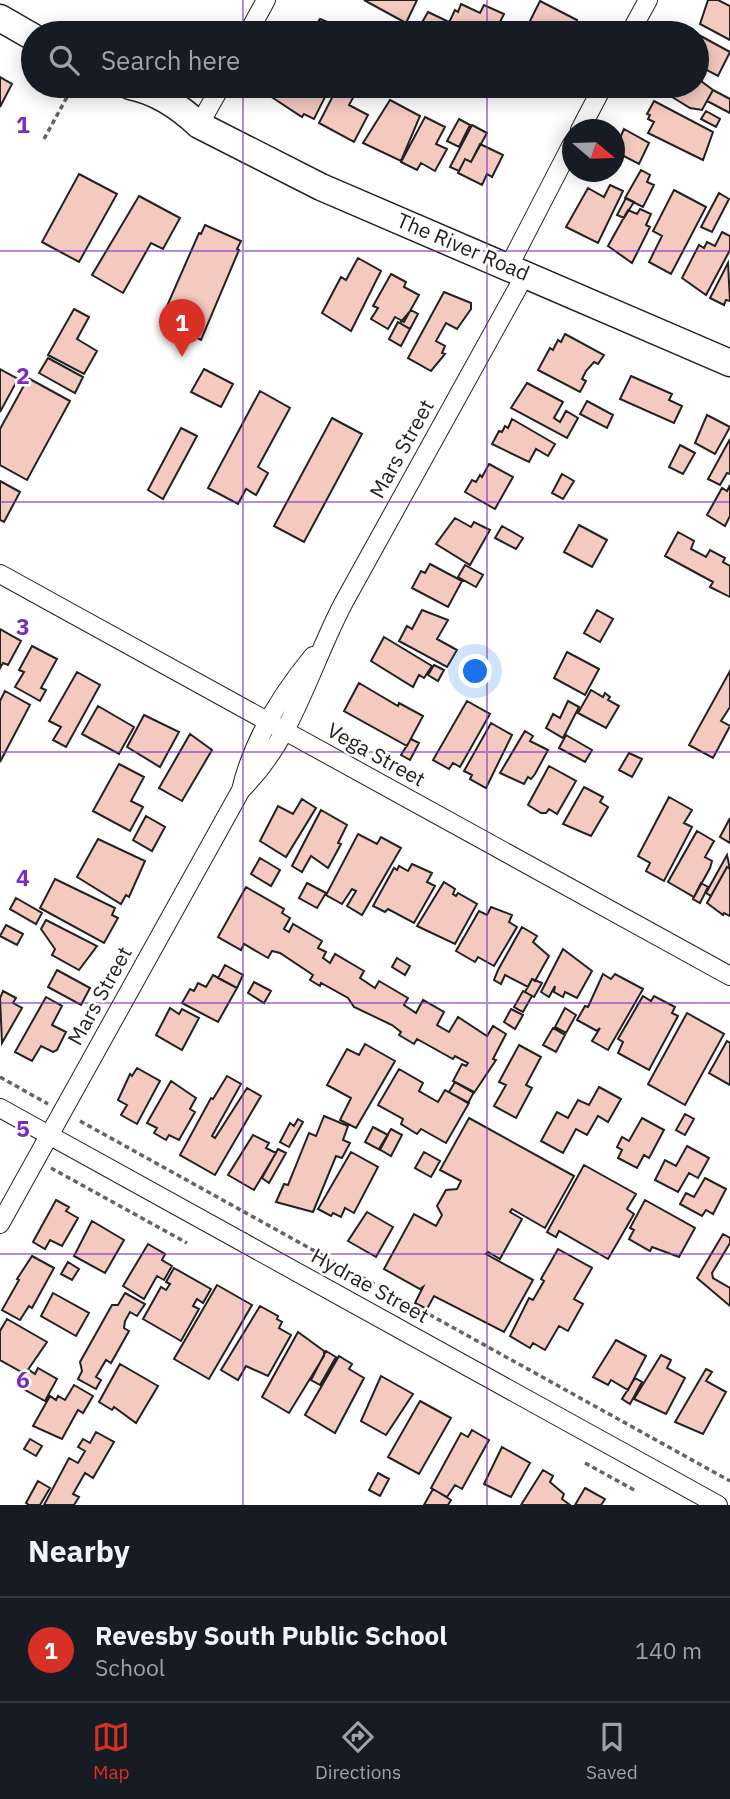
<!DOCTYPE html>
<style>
:root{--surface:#171b24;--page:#20242c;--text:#f1f3f6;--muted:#9ea1a6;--line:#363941;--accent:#d93025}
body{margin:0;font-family:"IBM Plex Sans",sans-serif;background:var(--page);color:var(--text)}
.compass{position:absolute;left:562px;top:119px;width:63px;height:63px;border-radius:50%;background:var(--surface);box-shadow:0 4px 18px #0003;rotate:109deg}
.you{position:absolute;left:476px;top:672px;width:24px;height:24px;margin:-18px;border:5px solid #fff;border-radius:50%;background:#1a73e8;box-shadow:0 0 0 10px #1a73e833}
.badge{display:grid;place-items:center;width:46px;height:46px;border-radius:50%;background:var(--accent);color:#fff;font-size:23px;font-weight:700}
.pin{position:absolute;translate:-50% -58px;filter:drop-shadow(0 2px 4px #0008)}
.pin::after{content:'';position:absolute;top:37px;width:24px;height:21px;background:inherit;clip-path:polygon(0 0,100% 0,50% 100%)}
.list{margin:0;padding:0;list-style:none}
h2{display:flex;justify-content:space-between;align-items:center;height:91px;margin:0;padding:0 28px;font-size:30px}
h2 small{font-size:23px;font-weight:400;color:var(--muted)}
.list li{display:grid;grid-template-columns:46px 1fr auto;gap:21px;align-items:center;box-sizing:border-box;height:105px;padding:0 28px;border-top:2px solid var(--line)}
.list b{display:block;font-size:26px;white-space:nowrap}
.list p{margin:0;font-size:23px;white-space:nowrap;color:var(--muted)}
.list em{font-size:23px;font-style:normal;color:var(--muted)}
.icon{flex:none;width:38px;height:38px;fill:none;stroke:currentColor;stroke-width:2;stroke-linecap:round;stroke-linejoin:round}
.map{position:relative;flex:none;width:730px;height:1505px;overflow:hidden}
.search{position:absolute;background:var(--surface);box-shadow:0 4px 18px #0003;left:21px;right:21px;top:21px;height:77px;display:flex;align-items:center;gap:18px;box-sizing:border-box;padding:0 24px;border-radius:38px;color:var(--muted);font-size:26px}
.sheet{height:196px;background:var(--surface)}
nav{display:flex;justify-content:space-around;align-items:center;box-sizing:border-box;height:98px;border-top:2px solid var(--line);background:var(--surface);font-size:19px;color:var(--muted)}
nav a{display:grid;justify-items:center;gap:4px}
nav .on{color:var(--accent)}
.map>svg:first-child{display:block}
.building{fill:#f3c9c0;stroke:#222;stroke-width:2}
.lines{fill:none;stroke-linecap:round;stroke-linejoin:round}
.minor-casing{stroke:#222;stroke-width:20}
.secondary-casing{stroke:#222;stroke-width:29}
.path{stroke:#646464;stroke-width:3.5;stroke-dasharray:5 3.5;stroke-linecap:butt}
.minor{stroke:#fff;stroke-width:18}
.secondary{stroke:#fff;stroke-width:26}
.grid{fill:none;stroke:#7b2cbf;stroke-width:2;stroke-opacity:0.55}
.labels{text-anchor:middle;stroke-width:5;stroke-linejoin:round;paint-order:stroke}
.street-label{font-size:21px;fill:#222;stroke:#fff}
.grid-label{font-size:23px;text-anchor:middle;font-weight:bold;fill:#7b2cbf;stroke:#fff;stroke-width:5;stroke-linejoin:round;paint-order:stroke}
</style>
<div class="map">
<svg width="730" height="1505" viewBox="0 0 730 1505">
<rect width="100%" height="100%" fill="#fff"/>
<!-- building -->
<path class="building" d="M364,0H417L406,23Z
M708,0H718L730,6V40L700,24Z
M540,1L577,20L570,33H524Z
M461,4L480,13L484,5L504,14L498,26L492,24L488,33H444L455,10L458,12Z
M428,12L449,22L444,33H416Z
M320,19L337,26L351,33H311Z
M697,34L730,52L718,76L697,65Z
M0,77L12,84L0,107Z
M697,78L713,90L702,110L690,108L664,92L667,86H697Z
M271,86H311V90L325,97L314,119L304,114L302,117L267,94Z
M338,86L356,92L349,105L368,115L354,142L319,123Z
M452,86H488L485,92L475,88L472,94Z
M713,90L730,99V113L707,101Z
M390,100L420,116L401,161L363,143Z
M654,101L713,132L703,160L648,133L654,122L648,119L650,115L647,114Z
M706,111L720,119L716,127L701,119Z
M425,117L445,127L436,144L447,149L435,171L421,163L417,170L401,162Z
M459,119L470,125L459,147L447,141Z
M472,125L487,133L471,162L465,159L459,171L450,167Z
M624,129L649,143L639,164L614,151Z
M480,144L503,155L492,177L487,174L482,185L458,173L465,159L471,162Z
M641,170L650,175L647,182L654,185L643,207L625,198Z
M79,174L117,194L79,262L42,242Z
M610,185L623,191L598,243L566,227L588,188L604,197Z
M674,190L706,207L671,274L649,262L662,236L653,231Z
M719,193L729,199L712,232L701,227Z
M139,196L180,218L163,249L151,243L123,293L92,275Z
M626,198L634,202L624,218L617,215Z
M640,209L651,214L646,225L650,227L632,263L608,246L628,210L637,214Z
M205,225L241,241L237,249L239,250L201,340L189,334L185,342L169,335L172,327L160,322L199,233L201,234Z
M722,232L730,236V250L706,295L682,278L699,245L704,248L707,242L715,246Z
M358,258L381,271L351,331L322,313L341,277L346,280Z
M728,263L730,301L726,300L724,305L710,298Z
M391,274L406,282L404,287L419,295L404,322L395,317L388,329L371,319L378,308L373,306Z
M444,292L471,303V309L457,329L446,323L436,341L445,346L442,353L445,354L431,371L408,358Z
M74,309L89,317L77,339L97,351L84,374L48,355Z
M411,310L418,314L410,329L400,323Z
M398,322L410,329L401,346L389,339Z
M565,334L604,355L598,364L594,362L586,371L582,379L586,381L580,392L538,370L550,348L553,350L558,340L561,342Z
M48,358L83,377L75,393L39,373Z
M0,369L18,379L0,412Z
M204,369L233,384L221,407L191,392Z
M631,376L672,394L669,400L682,406L674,423L620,399Z
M28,378L70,401L27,480L0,465V429Z
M527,383L563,402L554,418L560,422L566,411L578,418L567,438L511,408Z
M260,391L290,408L258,467L268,473L256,495L246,489L238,504L208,488Z
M587,401L613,415L607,428L580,414Z
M707,415L730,427L715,454L695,443Z
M332,418L362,434L304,542L274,526Z
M512,419L555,444L548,456L536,449L529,462L492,444L499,431L502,432L505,426L508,428Z
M181,428L197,436L163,499L148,490Z
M730,439V474L727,473L720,485L708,479Z
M680,445L695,453L683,474L669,467Z
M489,464L513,477L495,509L465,492L472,480L476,482L480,475L482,477Z
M562,474L574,481L563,499L552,493Z
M0,481L20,492L4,522L0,520Z
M730,485V516L725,526L707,515L722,488L727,491Z
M455,518L471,527L474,522L490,530L470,565L436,544Z
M579,525L607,540L592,567L564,552Z
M502,526L523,538L516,549L495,538Z
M678,532L694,541L691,549L706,557L710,550L725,558L723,562L730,566V597L710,587L713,582L665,556Z
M430,564L462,581L448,607L412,588L421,571L425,573Z
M465,565L483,575L476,587L458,577Z
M422,610L448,620L437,639L457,650L447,667L399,641L407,626L412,629Z
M597,610L613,619L600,642L584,633Z
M0,629L21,641L8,665L3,663L0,668Z
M384,637L432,666L424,678L419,675L413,687L371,661Z
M32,646L57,659L41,688L46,690L40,701L15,687L24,672L19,670Z
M567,652L599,669L585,695L554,678Z
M434,665L444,670L438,681L428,675Z
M730,671V707L721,721L730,726L713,758L689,745Z
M77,672L100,685L66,747L53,740L61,727L49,721Z
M359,683L398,706L399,703L423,716L407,746L344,711Z
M591,690L603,697L605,693L610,697L608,700L619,706L606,728L578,713Z
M5,691L30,705L0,762V701Z
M467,701L490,714L460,767L453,763L449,769L433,760Z
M568,701L579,707L563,738L546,728L553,714L560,718Z
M98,706L134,727L119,754L82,734Z
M144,715L179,732L160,767L127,747Z
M491,723L512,735L486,788L470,779L472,775L464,771Z
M525,731L533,736L530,741L548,750L535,774L531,779L528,777L524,784L500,773Z
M190,734L212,750L182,801L159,788Z
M566,735L592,750L585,762L559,748Z
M411,739L419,743L410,760L401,755Z
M629,753L642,759L632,777L619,770Z
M119,764L144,777L131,801L143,807L130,831L93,811Z
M549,766L576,781L557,814L549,809L546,813H541L528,805Z
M584,787L603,797L600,802L608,807L591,836L563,824Z
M669,797L692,810L684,823L692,827L664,881L646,871L650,863L638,856Z
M302,799L316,808L286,857L260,841L278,806L293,814Z
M321,810L347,825L338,843L341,844L328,868L311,856L302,872L292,866Z
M146,816L165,827L152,851L133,840Z
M730,818V843L720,837Z
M697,831L714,841L705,857L712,861L710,868L694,897L668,882Z
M358,834L377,844L381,837L401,848L362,915L347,906L356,891L352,889L342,904L326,895Z
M98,839L145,861L129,897L126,895L121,904L77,877Z
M727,855L730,869L727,867L711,896L706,893Z
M260,858L280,870L271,886L251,874Z
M412,864L432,873L427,882L435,886L414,923L388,909L385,912L373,906L394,868L397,870L399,866L408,871Z
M727,867L730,869V916L724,913L723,915L707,903Z
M55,879L115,908L112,915L118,918L104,943L40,908Z
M444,882L455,889L453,894L456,896L458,893L477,904L455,944L417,926Z
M307,883L326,893L317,908L299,898Z
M701,883L708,887L700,903L693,899Z
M246,887L284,909L282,913L290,918L284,929L289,932L293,924L322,941L318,948L326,952L323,958L330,963L335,954L364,971L360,978L375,988L379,981L408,998L404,1005L416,1013L423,1000L444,1012L437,1025L449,1032L458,1017L487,1036L493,1026L506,1034L493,1059L496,1060L474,1093L453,1081L462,1064L466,1066L468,1063L455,1056L453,1059L417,1039L414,1044L399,1035L401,1032L392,1025L354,1007L348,998L321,983L320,986L310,980L313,975L280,953L272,951L268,958L244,944L241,950L218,937Z
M16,898L42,913L36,924L10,909Z
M491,907L512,915L509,922L517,927L494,966L478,957L475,962L456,951L479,911L487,915Z
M46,920L97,946L79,970L52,955L55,949L41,929Z
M6,925L23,934L17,945L0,936Z
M522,927L537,936L533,942L549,956L535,981L532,979L528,987L505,975L501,984L494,980L498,970Z
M563,949L592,971L577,998L565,992L563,997L554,992L555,986L549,997L541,992Z
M397,958L410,966L405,975L392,967Z
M225,965L243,975L237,988L218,978Z
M57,970L90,988L81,1005L48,987Z
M603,974L611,979L615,974L643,989L608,1050L592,1041L600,1028L597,1031L577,1020L585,1006L588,1007Z
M213,975L237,988L218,1022L182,1003L190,989L194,991L198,983L206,987Z
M532,979L542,983L534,997L525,992Z
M254,982L271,991L264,1003L248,993Z
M3,991L16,998L13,1003L22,1008L2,1043L0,998Z
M523,991L532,996L523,1012L514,1007Z
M643,996L651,1001L654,996L675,1007L672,1013L678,1016L649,1070L618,1053L623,1042L618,1039Z
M46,997L62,1006L52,1025L66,1032L57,1050L53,1052L41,1046L32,1061L15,1052Z
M170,1008L179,1014L182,1009L199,1018L182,1050L156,1035Z
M565,1008L576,1015L566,1033L555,1027Z
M511,1009L523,1015L515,1029L504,1022Z
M687,1013L724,1034L685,1105L648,1084Z
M553,1028L565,1035L556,1052L543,1045Z
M727,1041L730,1043V1085L709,1073Z
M365,1044L395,1061L356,1128L340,1120L351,1098L327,1085L347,1049L359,1055Z
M519,1045L541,1057L526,1085L532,1088L516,1118L494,1106L506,1085L499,1082Z
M137,1068L160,1081L137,1124L121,1115L127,1105L118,1100L130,1074L132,1076Z
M399,1069L423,1083L419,1091L438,1102L445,1090L469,1103L446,1143L421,1129L417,1134L401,1124L403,1119L378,1105Z
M227,1076L241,1084L212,1136L215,1138L247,1088L261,1096L215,1175L180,1155L211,1098L213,1099Z
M171,1081L196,1098L190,1109L195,1112L179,1140L169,1135L166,1140L154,1133L157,1128L147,1123Z
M455,1082L474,1092L468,1103L449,1092Z
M599,1087L621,1099L608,1122L598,1116L587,1135L576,1129L563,1153L541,1141L557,1112L568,1118L578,1100L589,1105Z
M685,1114L694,1119L685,1135L676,1130Z
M324,1116L348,1126L343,1140L350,1143L342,1158L336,1156L313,1212L276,1202L284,1184L288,1185L309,1133L316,1136Z
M469,1118L574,1176L545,1228L512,1209L510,1212L522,1219L500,1259L488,1252L486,1254L533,1280L504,1332L434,1296L427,1309L415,1303L423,1287L420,1289L384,1269L414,1214L436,1226L442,1215L437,1206L446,1190L457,1189L461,1181L440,1170Z
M642,1118L664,1130L649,1158L644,1155L637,1168L618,1158L622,1150L617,1147L622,1137L629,1141Z
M298,1119L303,1122L289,1147L280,1142L290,1123L294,1126Z
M373,1127L388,1135L380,1150L365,1142Z
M391,1129L402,1135L391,1156L379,1149Z
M253,1135L269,1143L266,1148L276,1153L254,1190L228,1175Z
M687,1146L709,1158L698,1178L689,1173L678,1192L655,1180L665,1160L676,1166Z
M278,1149L286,1153L269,1183L262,1178Z
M351,1152L378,1167L354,1213L345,1208L341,1217L333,1213L331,1216L318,1209Z
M424,1152L440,1161L431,1177L415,1168Z
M584,1165L636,1194L627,1209L634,1214L608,1259L559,1231L556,1237L547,1232Z
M705,1178L726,1189L713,1214L706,1210L702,1216L680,1204L686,1193L694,1197Z
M56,1200L69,1207L66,1211L78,1218L62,1246L50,1240L45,1249L33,1242Z
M645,1200L695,1228L679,1257L652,1247L650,1251L629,1239L634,1230L630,1228Z
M367,1212L393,1227L376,1257L348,1241Z
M92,1221L124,1240L105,1273L74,1256Z
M723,1234L730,1238V1243L712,1273L713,1278L730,1288V1306L697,1278Z
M148,1244L165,1254L162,1260L172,1266L164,1280L157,1276L144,1299L123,1286Z
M558,1249L592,1268L574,1299L583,1304L568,1331L559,1326L545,1350L533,1343L530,1348L510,1336L529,1298L533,1300L544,1281L541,1279Z
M32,1256L54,1268L32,1308L29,1306L20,1320L2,1310L19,1280L17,1279Z
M68,1262L79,1269L72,1280L61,1274Z
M174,1268L211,1289L203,1303L197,1299L193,1306L199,1309L181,1341L143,1319L161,1287L166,1290L170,1284L166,1282Z
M217,1285L252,1305L209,1379L174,1359Z
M53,1293L89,1313L76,1336L41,1316Z
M125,1293L145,1304L137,1316L130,1312L125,1321L124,1328L129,1331L111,1363L106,1360L96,1377L101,1380L96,1389L78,1379L82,1371L80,1362L112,1305H118Z
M260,1306L278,1316L277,1319L282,1322L279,1328L291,1335L268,1376L246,1366L238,1380L221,1370Z
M7,1319L47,1342L25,1374L0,1360V1331Z
M298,1332L324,1351V1356L289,1413L262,1397Z
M616,1340L646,1356L628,1390L611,1380L608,1385L593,1377Z
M326,1351L336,1357L320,1385L311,1380Z
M661,1355L671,1360L667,1368L685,1378L666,1414L634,1399Z
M339,1356L352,1364L349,1369L364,1378L335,1433L305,1415Z
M120,1364L158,1386L136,1423L114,1407L112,1410L99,1402Z
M38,1368L57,1379L45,1401L20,1387L29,1370L35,1374Z
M706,1369L712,1372L706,1381L726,1392L703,1434L675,1422Z
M381,1376L413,1394L386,1435L361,1421Z
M635,1378L642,1382L630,1404L622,1399Z
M74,1385L93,1396L83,1413L78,1410L62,1439L33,1426L50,1396L56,1400L58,1396L65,1400Z
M420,1401L451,1418L419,1474L388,1457Z
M472,1430L489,1440L462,1489L455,1485L447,1497L431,1488L461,1433L468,1437Z
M96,1432L114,1442L93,1478L85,1473L73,1494L79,1497L74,1505H44L69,1458L78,1463L85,1451L78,1447L83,1439L90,1443Z
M30,1439L42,1446L36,1456L24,1449Z
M502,1447L530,1463L511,1497L484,1484Z
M543,1470L553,1476L550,1482L564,1494L562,1499L570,1505H521Z
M378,1473L389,1479L380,1496L369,1490Z
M38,1481L50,1488L40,1505H29L26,1503Z
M585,1488L605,1499L601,1505H575Z
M433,1489L451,1500L448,1505H424Z"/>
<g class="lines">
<defs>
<path id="minor" d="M248,33L266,0
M630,33L648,0
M199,125L221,86
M580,130L603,86
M509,266L572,144
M0,574L730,976
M241,790C253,740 280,696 313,656
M0,1108L718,1505
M0,1224L241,790C294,738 310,666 344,602L526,273"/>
<path id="secondary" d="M0,18L33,37
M130,86C155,91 180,107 199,125L321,187L730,363"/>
</defs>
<!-- minor casing -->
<use href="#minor" class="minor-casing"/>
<!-- secondary casing -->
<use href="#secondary" class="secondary-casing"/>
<!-- path -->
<path class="path" d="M44,139L72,88
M0,1077L48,1104
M80,1121L730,1481
M51,1168L187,1243
M585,1463L636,1491"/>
<!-- minor -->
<use href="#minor" class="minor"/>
<!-- secondary -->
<use href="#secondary" class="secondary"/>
</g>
<!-- grid -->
<path class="grid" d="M243,0V33M487,0V33M243,86V1505M487,86V1505M0,251H730M0,502H730M0,752H730M0,1003H730M0,1254H730"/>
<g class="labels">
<!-- street labels -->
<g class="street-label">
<text transform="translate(463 247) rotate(23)" y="7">The River Road</text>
<text transform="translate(402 449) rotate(-61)" y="7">Mars Street</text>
<text transform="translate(376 755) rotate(29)" y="7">Vega Street</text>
<text transform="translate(100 996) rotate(-61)" y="7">Mars Street</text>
<text transform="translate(370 1286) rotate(29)" y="7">Hydrae Street</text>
</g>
</g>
<g class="grid-label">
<text x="23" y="133">1</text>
<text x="23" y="384">2</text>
<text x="23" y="635">3</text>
<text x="23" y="886">4</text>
<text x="23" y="1137">5</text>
<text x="23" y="1388">6</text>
</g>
</svg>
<svg class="compass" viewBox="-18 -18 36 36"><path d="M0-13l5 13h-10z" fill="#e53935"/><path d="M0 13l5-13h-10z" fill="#9ea1a6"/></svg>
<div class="you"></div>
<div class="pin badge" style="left:182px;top:357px">1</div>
<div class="search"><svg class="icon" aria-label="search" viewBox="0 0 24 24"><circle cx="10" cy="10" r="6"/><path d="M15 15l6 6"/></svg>Search here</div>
</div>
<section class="sheet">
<h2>Nearby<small></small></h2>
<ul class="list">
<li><span class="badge">1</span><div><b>Revesby South Public School</b><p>School</p></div><em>140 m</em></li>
</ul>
</section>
<nav>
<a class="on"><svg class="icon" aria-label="map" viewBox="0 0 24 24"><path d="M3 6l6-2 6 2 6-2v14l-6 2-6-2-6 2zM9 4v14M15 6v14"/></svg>Map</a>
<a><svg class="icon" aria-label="directions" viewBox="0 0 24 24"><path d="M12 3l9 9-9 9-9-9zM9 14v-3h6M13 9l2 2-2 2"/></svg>Directions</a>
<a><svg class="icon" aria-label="saved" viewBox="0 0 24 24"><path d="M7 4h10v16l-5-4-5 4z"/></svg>Saved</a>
</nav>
